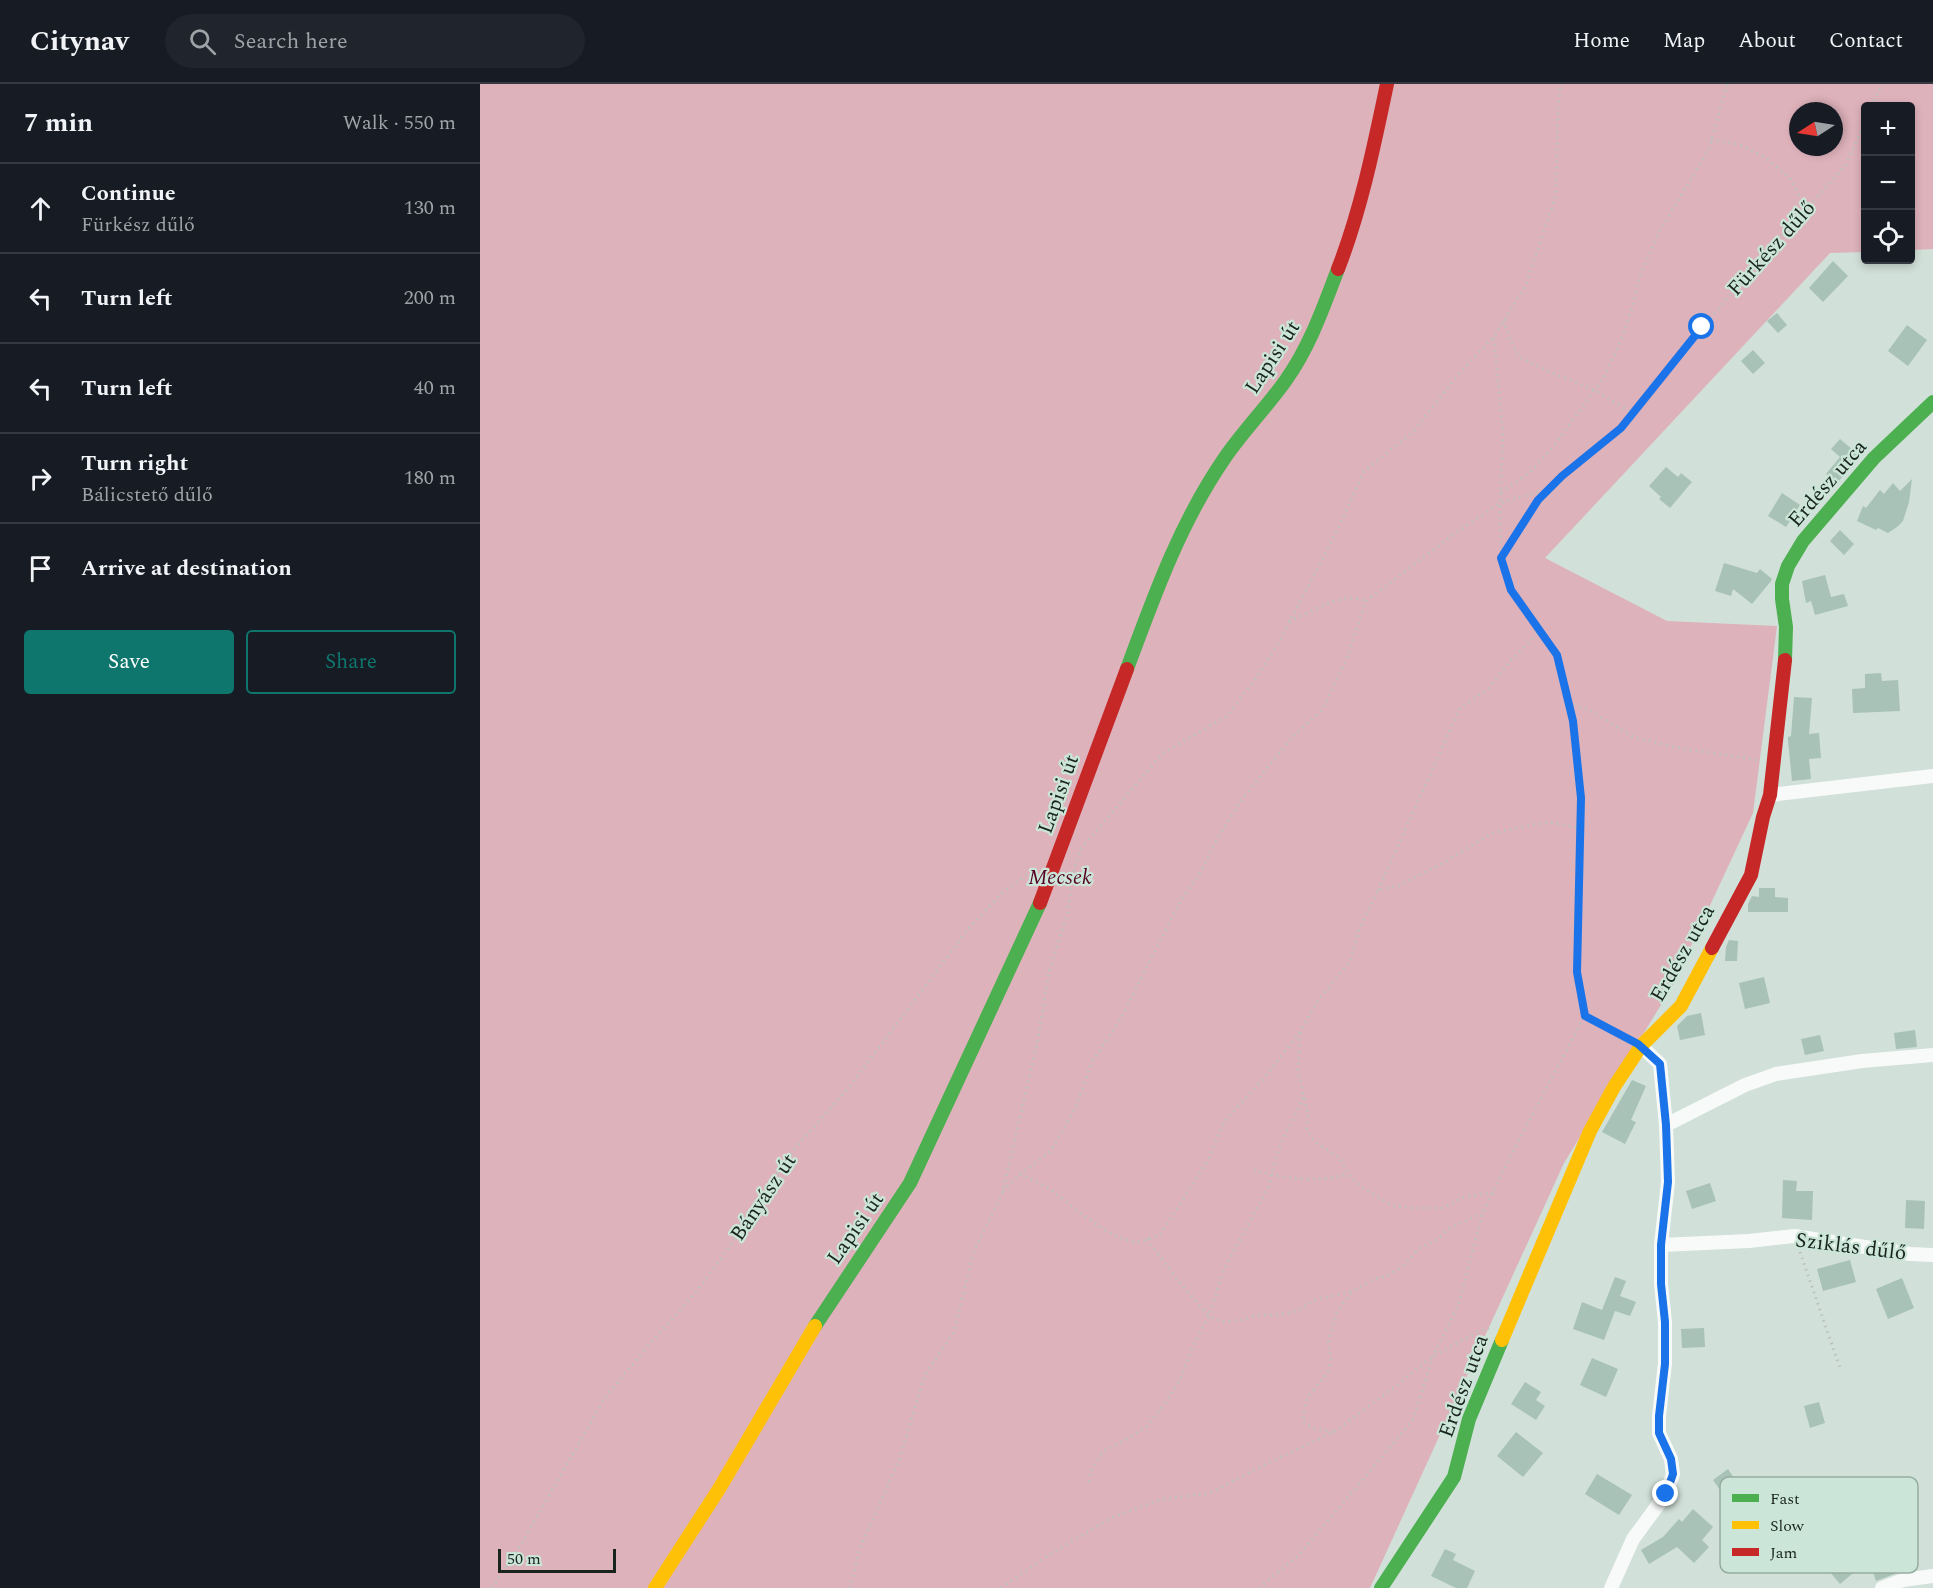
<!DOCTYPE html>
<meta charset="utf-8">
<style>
:root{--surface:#171b24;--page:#20242c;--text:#f1f3f6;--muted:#9ea1a6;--line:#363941;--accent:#0f766e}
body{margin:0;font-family:Spectral,serif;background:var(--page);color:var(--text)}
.controls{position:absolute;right:18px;top:18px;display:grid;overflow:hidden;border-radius:6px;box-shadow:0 3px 9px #0003}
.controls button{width:54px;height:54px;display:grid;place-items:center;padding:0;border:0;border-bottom:2px solid var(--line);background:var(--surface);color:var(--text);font:30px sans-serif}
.compass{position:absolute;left:1309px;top:18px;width:54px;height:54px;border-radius:50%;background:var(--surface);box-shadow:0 3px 9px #0003;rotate:258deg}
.scale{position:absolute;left:18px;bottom:15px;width:118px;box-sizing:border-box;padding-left:6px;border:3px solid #1a241f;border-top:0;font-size:16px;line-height:21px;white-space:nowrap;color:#1a241f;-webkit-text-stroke:4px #cbe6d9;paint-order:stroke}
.stop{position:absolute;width:18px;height:18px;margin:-14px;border:4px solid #1a73e8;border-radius:50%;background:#fff}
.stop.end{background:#1a73e8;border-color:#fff;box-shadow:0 2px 6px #0008}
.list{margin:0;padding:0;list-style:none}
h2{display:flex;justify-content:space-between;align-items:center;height:78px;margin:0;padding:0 24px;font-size:26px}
h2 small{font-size:20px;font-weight:400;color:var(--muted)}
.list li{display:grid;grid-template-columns:39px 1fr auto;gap:18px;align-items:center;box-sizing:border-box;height:90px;padding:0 24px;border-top:2px solid var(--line)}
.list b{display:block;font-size:22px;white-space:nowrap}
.list p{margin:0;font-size:20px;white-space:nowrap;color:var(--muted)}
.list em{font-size:20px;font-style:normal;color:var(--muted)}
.actions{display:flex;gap:12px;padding:18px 24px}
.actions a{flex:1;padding:14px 0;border:2px solid var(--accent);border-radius:6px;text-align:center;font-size:21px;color:var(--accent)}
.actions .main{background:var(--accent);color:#fff}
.icon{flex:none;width:33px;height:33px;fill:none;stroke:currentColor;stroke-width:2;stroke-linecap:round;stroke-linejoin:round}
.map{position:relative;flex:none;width:1453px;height:1504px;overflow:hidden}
header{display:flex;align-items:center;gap:36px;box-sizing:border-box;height:84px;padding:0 30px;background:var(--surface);border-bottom:2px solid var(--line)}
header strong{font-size:28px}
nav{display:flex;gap:33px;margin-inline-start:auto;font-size:21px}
.search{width:420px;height:54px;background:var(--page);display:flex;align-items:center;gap:15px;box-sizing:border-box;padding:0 21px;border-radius:33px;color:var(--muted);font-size:22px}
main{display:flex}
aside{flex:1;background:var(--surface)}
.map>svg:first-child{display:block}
.forest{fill:#deb2bb;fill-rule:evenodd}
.building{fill:#a8c2b7}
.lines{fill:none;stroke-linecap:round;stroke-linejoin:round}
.path{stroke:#bcc0be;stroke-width:3;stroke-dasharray:1.5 4.5;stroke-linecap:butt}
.street{stroke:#f8faf9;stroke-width:14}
.fast{stroke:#4caf50;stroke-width:14}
.slow{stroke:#ffc107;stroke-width:14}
.jam{stroke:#c62828;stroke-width:14}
.route{stroke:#1a73e8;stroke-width:8}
.labels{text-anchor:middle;stroke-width:4.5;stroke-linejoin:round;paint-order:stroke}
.street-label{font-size:21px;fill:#1a241f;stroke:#cbe6d9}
.park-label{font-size:21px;font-style:italic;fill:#550223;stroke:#cbe6d9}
.key{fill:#cbe6d9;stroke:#96aca1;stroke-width:1.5}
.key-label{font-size:16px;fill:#1a241f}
</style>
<header>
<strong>Citynav</strong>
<div class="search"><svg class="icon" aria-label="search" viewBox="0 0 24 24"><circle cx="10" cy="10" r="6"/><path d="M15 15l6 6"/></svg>Search here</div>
<nav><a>Home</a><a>Map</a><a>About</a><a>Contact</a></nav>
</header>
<main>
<aside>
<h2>7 min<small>Walk · 550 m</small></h2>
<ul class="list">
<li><svg class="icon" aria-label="ahead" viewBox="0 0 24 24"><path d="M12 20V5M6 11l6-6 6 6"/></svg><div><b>Continue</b><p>Fürkész dűlő</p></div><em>130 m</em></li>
<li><svg class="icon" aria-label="left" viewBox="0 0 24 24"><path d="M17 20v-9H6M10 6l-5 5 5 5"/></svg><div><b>Turn left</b></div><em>200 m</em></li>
<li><svg class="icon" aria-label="left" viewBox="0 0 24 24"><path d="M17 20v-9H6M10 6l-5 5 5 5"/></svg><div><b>Turn left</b></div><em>40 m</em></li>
<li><svg class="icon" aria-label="right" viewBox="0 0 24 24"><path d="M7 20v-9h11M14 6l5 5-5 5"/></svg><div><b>Turn right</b><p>Bálicstető dűlő</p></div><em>180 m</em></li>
<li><svg class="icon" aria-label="arrive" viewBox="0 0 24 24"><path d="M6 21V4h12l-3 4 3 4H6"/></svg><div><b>Arrive at destination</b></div></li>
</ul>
<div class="actions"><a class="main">Save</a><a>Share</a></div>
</aside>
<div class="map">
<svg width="1453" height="1504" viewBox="0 0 1453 1504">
<rect width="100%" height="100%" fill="#d1e0d9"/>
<!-- forest -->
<path class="forest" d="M0,0H1453V165L1431,166L1430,22H1386L1385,168L1350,169L1065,474L1187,537L1297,542L1273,729L1192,903L1084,1079L890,1504H0ZM1318,27H1354V63H1318Z"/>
<!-- building -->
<path class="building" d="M1353,177L1368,192L1343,218L1329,204Z
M1297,229L1307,241L1298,249L1287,237Z
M1427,241L1447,256L1428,282L1408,267Z
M1273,266L1285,279L1273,290L1261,277Z
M1360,355L1380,372L1357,399L1346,390L1360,373L1351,365Z
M1186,383L1198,393L1201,389L1212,398L1190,424L1179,415L1181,413L1169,402Z
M1432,395L1429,418L1423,437L1417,443L1408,449L1398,444L1396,446L1377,437L1383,422L1386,424L1400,406L1404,410L1413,399L1420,407Z
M1302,409L1320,421L1306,443L1288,432Z
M1360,446L1374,460L1364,471L1350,457Z
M1244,479L1277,489L1280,485L1292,495L1291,497L1272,520L1253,505L1251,512L1235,507Z
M1345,491L1351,513L1364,510L1368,522L1335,531L1331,517L1326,519L1322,497Z
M1401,589L1402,597L1418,596L1420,627L1373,629L1372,605L1385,604V590Z
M1314,613L1332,614L1329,650L1339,649L1341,674L1329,675L1331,695L1312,697L1308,656V653L1311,652Z
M1279,804H1295V813L1308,814V828H1268V820L1272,812L1279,813Z
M1249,856L1258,857L1257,877H1245L1246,863Z
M1284,893L1290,919L1265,925L1259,899Z
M1221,929L1225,951L1200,956L1197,942L1207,932Z
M1435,946L1437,963L1416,965L1414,949Z
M1340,951L1344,967L1325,971L1321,955Z
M1152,996L1166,1002L1151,1036L1156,1038L1145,1060L1122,1048Z
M1303,1096L1317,1097L1316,1107H1333L1332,1136L1302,1134Z
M1230,1099L1236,1117L1212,1125L1206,1107Z
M1426,1116L1445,1117L1444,1145L1425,1144Z
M1370,1176L1376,1198L1343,1207L1337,1185Z
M1135,1193L1146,1197L1140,1212L1156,1218L1150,1232L1135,1227L1124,1256L1093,1245L1102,1218L1122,1226Z
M1422,1194L1434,1224L1408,1235L1396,1205Z
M1224,1244L1225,1263L1202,1264L1201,1245Z
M1112,1274L1138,1285L1126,1313L1100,1301Z
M1045,1298L1061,1308L1056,1316L1065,1322L1056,1336L1031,1320Z
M1339,1318L1345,1339L1330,1344L1324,1322Z
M1036,1348L1063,1369L1043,1393L1017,1372Z
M1248,1385L1258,1400L1243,1410L1233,1396Z
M1117,1390L1152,1411L1139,1431L1105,1410Z
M1213,1425L1233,1443L1222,1456L1229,1463L1214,1479L1197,1463L1169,1480L1161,1466L1183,1453L1199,1435L1202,1438Z
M1418,1449L1425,1468L1412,1473L1417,1489L1396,1497L1389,1476L1360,1500L1345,1482L1370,1462L1401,1451L1402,1454Z
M965,1465L976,1470L973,1476L995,1487L987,1504H976L951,1492Z"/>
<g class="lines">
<!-- path -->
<path class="path" d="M1391,22L1402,0
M1231,56L1259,60L1286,74L1310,94L1326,124
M1024,236L1029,254L1039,273L1066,286L1114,306L1153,329
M1014,254L1023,350L1020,419L1021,474L1031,506L1077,571L1093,637L1101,714L1097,888L1105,931
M1021,408L1048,390L1073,363L1124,293L1141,256L1153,221L1159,194L1179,148L1229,65L1247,0
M1022,472L1058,416L1082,392L1141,344L1267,190L1366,81L1386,36
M809,537C827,531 854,513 872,514C877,514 882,516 886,517
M1088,619L1111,627L1153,653L1204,665L1279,676
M898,806L980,624L1008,605L1031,576L1060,547
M820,949L818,988L828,1029L827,1045L834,1057L860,1074L868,1090L881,1103L913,1122L938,1124H962L972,1120L981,1114L1013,1108
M774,1086C802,1095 840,1099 868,1090
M540,1090L569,1104L604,1132L633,1151L656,1159L680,1151L728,1076L744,1038L784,994L820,948L838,916L870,878L879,845L898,806L918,802L961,780L1012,749L1067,738L1101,744
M523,1107L540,1090L570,1068L596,1023L612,978L641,934L700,818L722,786L735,758L763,714L811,654L842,626L867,574L886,517L970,453L1020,419L1069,405
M667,1155L699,1198L729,1232L743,1238L761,1236L777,1231H797L817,1227L834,1216L872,1207L894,1195L907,1192L924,1181L938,1165L959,1154L968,1145L1002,1129
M1320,1168L1360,1284
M853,1348L833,1344L823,1338L824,1326L828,1313L848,1288L851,1275L848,1258L857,1227L871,1209
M609,1398L611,1387L623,1367L643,1357L666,1343L685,1320L700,1295L714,1260L729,1232L744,1185L789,1102L796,1073L803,1054L814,1034L824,1011
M12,1504L43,1457L124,1315L168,1262L216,1208L248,1165L279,1115L317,1062L370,1002L489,844L523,808L555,785
M370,1504L380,1464L420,1374L444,1292L474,1248L493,1169L523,1107L558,955L569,888L588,828L593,790L600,766L683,669L747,632L776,594L800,556L858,445L884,387L933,348L977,292L1014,252L1045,203L1076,111L1078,22L1081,0
M521,1504L566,1473L631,1434L683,1415L730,1409L792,1377L854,1348L916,1302L953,1272L998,1248L1009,1244
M779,1504L819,1471L933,1336L953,1272L978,1222L1003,1128L1030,1073L1105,931L1147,954"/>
<!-- street -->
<path class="street" d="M1290,711L1453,692
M1186,1041L1265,1001L1296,990L1382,977L1453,971
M1181,1161L1269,1157L1314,1152L1430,1170L1453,1171
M1131,1504L1153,1455L1186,1410L1193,1390L1191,1375L1179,1349V1332L1185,1279V1238L1181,1200V1161L1188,1098L1186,1041L1180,980L1161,962
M1402,1504L1423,1496L1453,1492"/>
<!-- fast -->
<path class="fast" d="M1305,576L1306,543L1302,515V500L1308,482L1323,457L1394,374L1453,318
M647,585C674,512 700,439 744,375C763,347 787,323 806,296C830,262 843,224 858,185
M335,1242L430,1099L560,819
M901,1504L974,1393L989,1335L1022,1256"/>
<!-- slow -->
<path class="slow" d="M1022,1256L1110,1047L1134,1003L1161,962L1201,922L1232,864
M175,1504L239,1405L335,1242"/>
<!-- jam -->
<path class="jam" d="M858,185C881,126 894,62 907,0
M560,819L647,585
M1232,864L1271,791L1283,733L1290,711L1305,576"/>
</g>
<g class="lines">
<!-- route -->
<path class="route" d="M1186,1410L1193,1390L1191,1375L1179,1349V1332L1185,1280V1238L1181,1200V1161L1188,1098L1186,1041L1180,980L1158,960L1105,932L1097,888L1101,714L1093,637L1077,571L1031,506L1021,474L1058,416L1082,392L1141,344L1222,243"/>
</g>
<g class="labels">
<!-- street labels -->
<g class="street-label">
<text transform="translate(1291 164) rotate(-48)" y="7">Fürkész dűlő</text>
<text transform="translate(792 273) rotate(-57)" y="7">Lapisi út</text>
<text transform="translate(1347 399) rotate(-49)" y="7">Erdész utca</text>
<text transform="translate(578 710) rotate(-70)" y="7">Lapisi út</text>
<text transform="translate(1202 869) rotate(-60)" y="7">Erdész utca</text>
<text transform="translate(283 1113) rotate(-56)" y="7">Bányász út</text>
<text transform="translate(375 1144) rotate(-55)" y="7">Lapisi út</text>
<text transform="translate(1371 1162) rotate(7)" y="7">Sziklás dűlő</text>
<text transform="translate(983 1302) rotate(-70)" y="7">Erdész utca</text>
</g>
<!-- park labels -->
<g class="park-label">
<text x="580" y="800">Mecsek</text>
</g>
</g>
<!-- legend -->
<rect x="1240" y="1393" width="198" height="96" rx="9" class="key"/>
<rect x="1252" y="1410" width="27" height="8" fill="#4caf50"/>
<rect x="1252" y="1437" width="27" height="8" fill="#ffc107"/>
<rect x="1252" y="1464" width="27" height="8" fill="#c62828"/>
<g class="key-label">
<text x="1290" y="1420">Fast</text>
<text x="1290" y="1447">Slow</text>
<text x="1290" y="1474">Jam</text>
</g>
</svg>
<div class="controls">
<button>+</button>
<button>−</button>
<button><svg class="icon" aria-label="locate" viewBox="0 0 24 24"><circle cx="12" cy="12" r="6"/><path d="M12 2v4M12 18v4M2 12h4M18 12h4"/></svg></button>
</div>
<svg class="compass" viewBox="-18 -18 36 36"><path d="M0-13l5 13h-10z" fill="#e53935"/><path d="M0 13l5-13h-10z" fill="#9ea1a6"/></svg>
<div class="scale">50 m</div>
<div class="stop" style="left:1222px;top:243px"></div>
<div class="stop end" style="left:1186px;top:1410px"></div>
</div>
</main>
